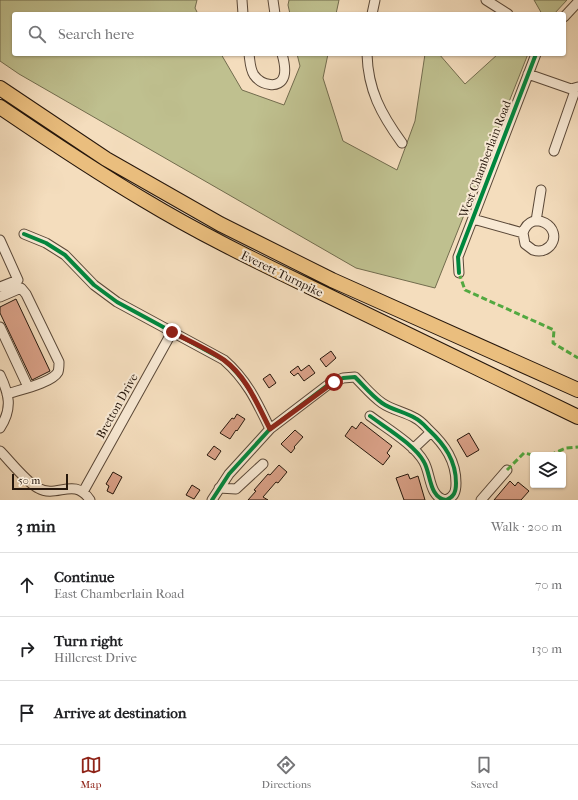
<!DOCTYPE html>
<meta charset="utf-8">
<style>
:root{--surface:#fff;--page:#f6f6f6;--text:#202124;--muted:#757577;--line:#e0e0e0;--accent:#8f2418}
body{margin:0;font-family:"IM FELL French Canon",serif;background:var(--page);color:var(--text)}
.controls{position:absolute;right:12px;bottom:12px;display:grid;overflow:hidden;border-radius:4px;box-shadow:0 1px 3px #0004}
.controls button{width:36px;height:36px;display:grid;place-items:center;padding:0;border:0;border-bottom:1px solid var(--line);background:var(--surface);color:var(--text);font:20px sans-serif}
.scale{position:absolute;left:12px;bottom:10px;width:56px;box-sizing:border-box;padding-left:4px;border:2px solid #26170c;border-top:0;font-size:11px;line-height:14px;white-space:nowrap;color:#26170c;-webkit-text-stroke:3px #f8e9d4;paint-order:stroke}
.stop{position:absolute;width:12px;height:12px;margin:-9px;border:3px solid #8f2418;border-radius:50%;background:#fff}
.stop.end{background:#8f2418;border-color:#fff;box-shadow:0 1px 4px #0008}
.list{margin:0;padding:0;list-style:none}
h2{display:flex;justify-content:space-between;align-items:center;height:52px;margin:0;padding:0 16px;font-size:17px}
h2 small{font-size:13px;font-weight:400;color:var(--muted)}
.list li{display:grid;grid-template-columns:26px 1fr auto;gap:12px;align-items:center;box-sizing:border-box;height:64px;padding:0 16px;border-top:1px solid var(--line)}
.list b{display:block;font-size:15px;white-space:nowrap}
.list p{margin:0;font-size:13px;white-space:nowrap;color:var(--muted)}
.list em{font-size:13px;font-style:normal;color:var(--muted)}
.icon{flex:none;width:22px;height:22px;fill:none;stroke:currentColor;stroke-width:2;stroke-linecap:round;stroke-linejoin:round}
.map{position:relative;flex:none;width:578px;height:500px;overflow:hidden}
.search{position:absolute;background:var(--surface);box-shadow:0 1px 3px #0004;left:12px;right:12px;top:12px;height:44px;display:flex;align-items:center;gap:10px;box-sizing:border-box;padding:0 14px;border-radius:4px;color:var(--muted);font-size:15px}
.sheet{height:244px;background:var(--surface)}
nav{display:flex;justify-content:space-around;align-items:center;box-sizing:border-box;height:56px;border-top:1px solid var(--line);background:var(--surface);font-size:11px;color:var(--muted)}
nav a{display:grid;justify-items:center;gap:2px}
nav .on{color:var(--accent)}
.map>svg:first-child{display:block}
.green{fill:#bfc08f;stroke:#726c4e}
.building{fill:#dba289;stroke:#26170c}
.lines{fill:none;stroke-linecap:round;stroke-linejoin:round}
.minor-casing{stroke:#5a4838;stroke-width:11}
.highway-casing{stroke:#26170c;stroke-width:16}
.minor{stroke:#f8e9d4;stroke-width:9}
.highway{stroke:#eabe7e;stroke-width:14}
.quiet{stroke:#53a941;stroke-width:3;stroke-dasharray:6 3;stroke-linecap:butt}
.cycleway-casing{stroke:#f8e9d4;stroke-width:6}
.cycleway{stroke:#00873e;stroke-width:4}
.route{stroke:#8f2418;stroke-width:5}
.labels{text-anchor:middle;stroke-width:4;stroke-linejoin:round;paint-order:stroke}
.street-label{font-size:12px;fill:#26170c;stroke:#f8e9d4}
</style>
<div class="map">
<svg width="578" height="500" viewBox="0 0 578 500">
<rect width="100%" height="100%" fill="#f4ddbd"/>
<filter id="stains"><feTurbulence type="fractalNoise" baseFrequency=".005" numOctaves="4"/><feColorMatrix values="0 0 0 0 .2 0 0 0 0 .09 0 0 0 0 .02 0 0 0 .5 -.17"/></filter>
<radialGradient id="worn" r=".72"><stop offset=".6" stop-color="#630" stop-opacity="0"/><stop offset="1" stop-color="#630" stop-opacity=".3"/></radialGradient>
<!-- green -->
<path class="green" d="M0,0H197L195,8L198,14H14V54H221L242,90L284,105L300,66L297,54H328L323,78L343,141L397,170L415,121L425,54H439L465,84L498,54H528L435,288L356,268L19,74L0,61Z
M289,0H339L336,14H290L288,5Z
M534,0H567L554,14H542Z"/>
<!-- building -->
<path class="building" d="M16,299L50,371L32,380L0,313V307Z
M331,351L336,358L326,367L320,359Z
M309,365L315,373L304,381L298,373L294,376L290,372L298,366L301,371Z
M270,374L276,383L269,388L263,379Z
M237,414L245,419L237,431L236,430L230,439L220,433L232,418L234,419Z
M361,422L392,446L387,453L390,456L383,465L345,436L352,426L356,429Z
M295,430L303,437L294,447L295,448L291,453L281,444Z
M469,433L479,450L467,457L457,440Z
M214,446L221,451L215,460L207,455Z
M279,465L287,472L278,483L276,482L263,497L268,500H248L256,491L254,490L268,474L270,475Z
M113,472L122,477L113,494L107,491L109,486L106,484Z
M408,474L410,479L418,476L425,500H404L396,478Z
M510,481L515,486L518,482L529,491L521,500H494Z
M192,485L200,490L194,499L186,495Z"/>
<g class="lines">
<defs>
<path id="minor" d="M242,0L243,14
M273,0L275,14
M486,0L508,14
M372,14L375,0
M564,17L578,2
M249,54C250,61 250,69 254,75C261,85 280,90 284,76C286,69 284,61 282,54
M367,54C368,90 381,114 402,143
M528,74L571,89L578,87
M554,151L576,88
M473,219L523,233L525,244L533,250C539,252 545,251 550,246C565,228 531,207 523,233
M536,221L541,190
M24,234L46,243L65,255L94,285L117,302L224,360C247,380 257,402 270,429
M0,240L18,280L0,287
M459,273L458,257L536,54
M0,297L21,288L26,294L59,362C59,366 59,369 58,372C52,383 19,390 7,394
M0,327L28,387
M0,375C9,394 13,408 0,428
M413,449L431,432
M0,451C10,461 26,482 38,488C57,499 74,476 90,500
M219,488L236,489L263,464
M83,492L172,332
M212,500L229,474L270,429L329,384L343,378L355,377C364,386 372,396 382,403C392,410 405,412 415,418C421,421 425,426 429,430C445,445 456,461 456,483C456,492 454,497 446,500C429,498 431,474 424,462C415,445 386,428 370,416
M481,500L507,470"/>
<path id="highway" d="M0,88L106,159L220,224L332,280L578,390
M0,107C47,139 95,171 144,200C197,232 252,259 308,286C397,330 488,373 578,417"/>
</defs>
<!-- minor casing -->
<use href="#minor" class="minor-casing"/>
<!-- highway casing -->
<use href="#highway" class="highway-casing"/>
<!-- minor -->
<use href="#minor" class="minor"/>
<!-- highway -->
<use href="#highway" class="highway"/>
<!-- quiet -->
<path class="quiet" d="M459,273L465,290L554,330L553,343L578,358
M550,455L566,448L578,447
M507,470L524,453L533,455"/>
<defs>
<path id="cycleway" d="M24,234L46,243L65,255L94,285L117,302L224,360C247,380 257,402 270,429
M459,273L458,257L536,54
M212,500L229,474L270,429L329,384L343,378L355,377C364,386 372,396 382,403C392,410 405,412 415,418C421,421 425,426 429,430C445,445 456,461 456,483C456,492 454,497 446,500C429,498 431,474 424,462C415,445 386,428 370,416"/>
</defs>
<!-- cycleway casing -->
<use href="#cycleway" class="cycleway-casing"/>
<!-- cycleway -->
<use href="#cycleway" class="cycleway"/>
</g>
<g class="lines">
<!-- route -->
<path class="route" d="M172,332C189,341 208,349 224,360C247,377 257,404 270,429L334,382"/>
</g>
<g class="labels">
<!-- street labels -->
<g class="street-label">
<text transform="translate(485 159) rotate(-69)" y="4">West Chamberlain Road</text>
<text transform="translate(282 274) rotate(26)" y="4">Everett Turnpike</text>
<text transform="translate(117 406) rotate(-61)" y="4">Bretton Drive</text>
</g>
</g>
<rect width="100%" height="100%" filter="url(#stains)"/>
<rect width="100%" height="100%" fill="url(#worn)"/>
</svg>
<div class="controls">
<button><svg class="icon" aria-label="layers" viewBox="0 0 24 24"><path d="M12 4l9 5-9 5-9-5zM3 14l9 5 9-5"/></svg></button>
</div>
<div class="scale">50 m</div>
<div class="stop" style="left:334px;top:382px"></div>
<div class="stop end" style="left:172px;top:332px"></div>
<div class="search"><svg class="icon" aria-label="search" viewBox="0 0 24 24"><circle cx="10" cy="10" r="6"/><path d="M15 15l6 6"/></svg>Search here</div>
</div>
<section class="sheet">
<h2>3 min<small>Walk · 200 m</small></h2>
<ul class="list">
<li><svg class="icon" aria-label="ahead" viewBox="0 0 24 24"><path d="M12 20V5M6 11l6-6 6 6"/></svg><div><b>Continue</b><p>East Chamberlain Road</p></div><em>70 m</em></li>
<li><svg class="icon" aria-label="right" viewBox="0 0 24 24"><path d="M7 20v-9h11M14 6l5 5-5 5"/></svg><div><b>Turn right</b><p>Hillcrest Drive</p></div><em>130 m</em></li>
<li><svg class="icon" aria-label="arrive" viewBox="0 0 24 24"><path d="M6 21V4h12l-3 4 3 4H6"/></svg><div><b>Arrive at destination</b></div></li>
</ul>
</section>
<nav>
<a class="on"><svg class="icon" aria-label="map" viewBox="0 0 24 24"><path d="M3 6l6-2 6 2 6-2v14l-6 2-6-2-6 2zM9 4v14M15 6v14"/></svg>Map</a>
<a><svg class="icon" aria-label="directions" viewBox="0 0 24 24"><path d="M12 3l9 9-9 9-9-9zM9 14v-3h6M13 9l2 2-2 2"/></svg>Directions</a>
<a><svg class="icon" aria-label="saved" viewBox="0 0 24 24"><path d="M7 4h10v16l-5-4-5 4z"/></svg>Saved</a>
</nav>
